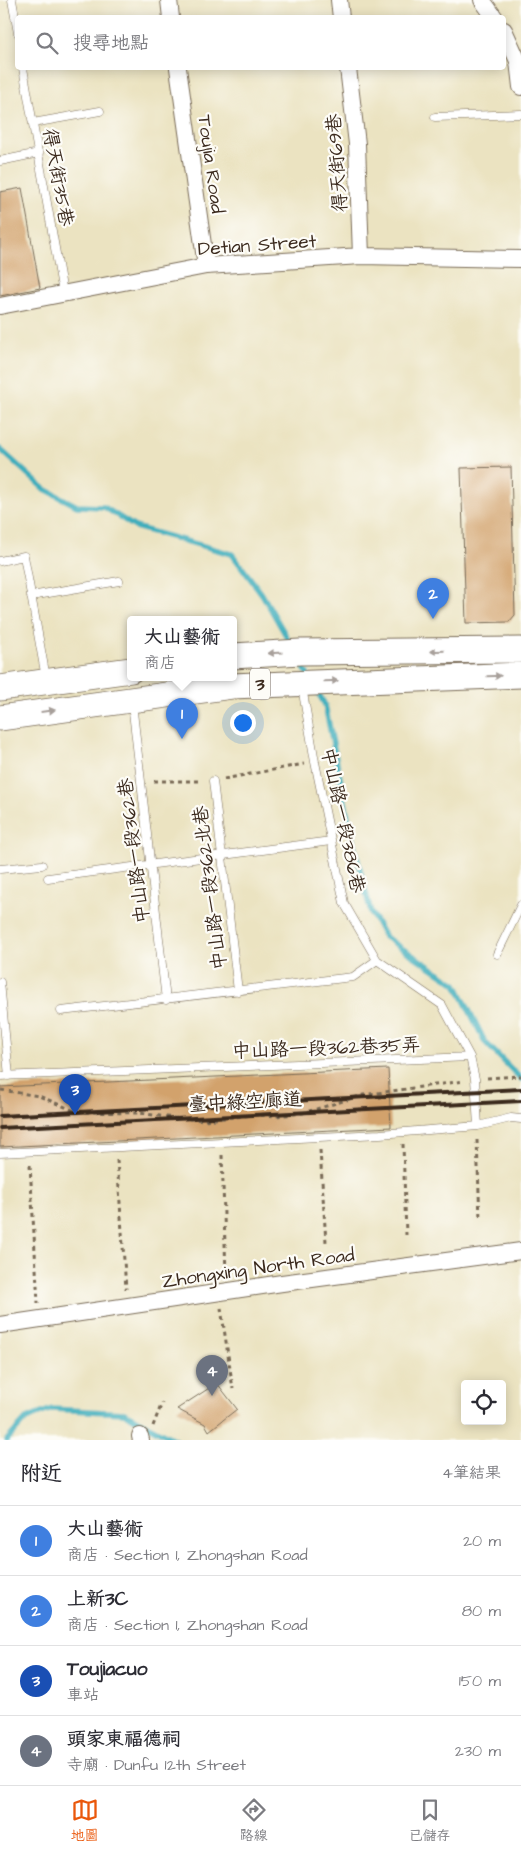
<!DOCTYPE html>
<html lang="zh-TW">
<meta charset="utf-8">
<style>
:root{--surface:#fff;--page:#f2f2f3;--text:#2b2b33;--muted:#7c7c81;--line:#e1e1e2;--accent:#ea580c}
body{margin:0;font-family:"Architects Daughter","LXGW WenKai TC",sans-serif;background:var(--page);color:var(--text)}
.controls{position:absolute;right:15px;bottom:15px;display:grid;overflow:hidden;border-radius:5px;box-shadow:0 2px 12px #0003}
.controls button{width:45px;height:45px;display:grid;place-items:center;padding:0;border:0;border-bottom:1px solid var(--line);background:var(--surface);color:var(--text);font:25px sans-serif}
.you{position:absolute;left:242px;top:722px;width:18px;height:18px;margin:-12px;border:4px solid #fff;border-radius:50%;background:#1a73e8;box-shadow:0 0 0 8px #1a73e833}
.badge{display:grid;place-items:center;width:32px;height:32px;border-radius:50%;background:var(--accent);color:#fff;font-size:16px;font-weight:700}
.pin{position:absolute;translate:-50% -41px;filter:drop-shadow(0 1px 2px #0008)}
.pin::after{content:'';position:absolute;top:26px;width:18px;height:15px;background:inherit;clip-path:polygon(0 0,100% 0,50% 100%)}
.popup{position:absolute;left:127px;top:616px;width:110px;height:65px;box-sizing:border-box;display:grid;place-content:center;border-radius:5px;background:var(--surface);filter:drop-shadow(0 1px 4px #0005);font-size:16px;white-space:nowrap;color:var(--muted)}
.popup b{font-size:19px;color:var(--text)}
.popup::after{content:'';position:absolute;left:50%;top:100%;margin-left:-10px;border:10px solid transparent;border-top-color:var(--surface)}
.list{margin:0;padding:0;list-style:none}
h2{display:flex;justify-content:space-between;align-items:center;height:65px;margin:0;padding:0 20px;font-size:21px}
h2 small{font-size:16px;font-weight:400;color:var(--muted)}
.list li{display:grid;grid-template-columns:32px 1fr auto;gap:15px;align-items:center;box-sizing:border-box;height:70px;padding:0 20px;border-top:1px solid var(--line)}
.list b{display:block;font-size:19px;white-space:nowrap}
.list p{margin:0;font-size:16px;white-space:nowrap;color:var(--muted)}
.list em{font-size:16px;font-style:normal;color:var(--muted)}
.icon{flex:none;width:28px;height:28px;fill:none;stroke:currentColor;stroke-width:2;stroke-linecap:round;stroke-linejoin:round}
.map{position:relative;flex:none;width:521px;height:1440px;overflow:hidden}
.search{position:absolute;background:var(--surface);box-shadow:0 2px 12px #0003;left:15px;right:15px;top:15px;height:55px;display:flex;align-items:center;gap:12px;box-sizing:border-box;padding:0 18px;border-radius:5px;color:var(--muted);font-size:19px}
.sheet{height:345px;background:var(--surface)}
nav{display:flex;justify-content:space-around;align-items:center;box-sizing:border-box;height:70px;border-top:1px solid var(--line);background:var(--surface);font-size:14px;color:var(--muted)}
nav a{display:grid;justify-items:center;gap:2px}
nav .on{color:var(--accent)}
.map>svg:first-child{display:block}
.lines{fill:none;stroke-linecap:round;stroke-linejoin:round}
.stream{stroke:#3faebc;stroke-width:5.5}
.building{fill:#d2a26c}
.lane-casing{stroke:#796b57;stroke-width:9}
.street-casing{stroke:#796b57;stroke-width:18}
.primary-casing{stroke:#796b57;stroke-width:27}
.path{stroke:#796b57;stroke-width:3;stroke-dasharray:4 4;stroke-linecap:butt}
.lane{stroke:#fff;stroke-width:8}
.street{stroke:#fff;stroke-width:16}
.primary{stroke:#fff;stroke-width:25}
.rail{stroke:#3b2a1e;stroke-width:4}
.oneway{fill:#a79f9a}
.labels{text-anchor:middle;stroke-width:4.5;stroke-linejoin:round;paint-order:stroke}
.shield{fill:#fdfcf7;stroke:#75695f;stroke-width:1}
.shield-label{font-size:18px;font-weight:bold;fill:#3b2a1e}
.street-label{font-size:19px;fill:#3b2a1e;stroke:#fdfcf7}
</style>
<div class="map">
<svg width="521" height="1440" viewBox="0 0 521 1440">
<rect width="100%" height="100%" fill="#fdfcf7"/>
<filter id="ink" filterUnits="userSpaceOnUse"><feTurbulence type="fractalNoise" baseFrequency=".02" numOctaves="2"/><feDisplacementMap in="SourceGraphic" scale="10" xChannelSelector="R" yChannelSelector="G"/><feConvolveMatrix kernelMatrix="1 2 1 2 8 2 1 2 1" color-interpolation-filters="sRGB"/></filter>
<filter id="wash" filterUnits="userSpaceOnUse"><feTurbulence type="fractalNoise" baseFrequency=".0096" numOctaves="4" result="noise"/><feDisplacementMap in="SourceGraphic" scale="20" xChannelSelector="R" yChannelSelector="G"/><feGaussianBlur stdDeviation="1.12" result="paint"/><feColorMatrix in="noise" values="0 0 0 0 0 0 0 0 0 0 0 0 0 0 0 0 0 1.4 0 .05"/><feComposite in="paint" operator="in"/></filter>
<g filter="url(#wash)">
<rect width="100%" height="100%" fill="#ebe3c1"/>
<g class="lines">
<!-- stream -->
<path class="stream" d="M0,449L43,488L77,506L104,507L135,527L232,554L262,594L292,646
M299,659L309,677
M316,689L325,705L353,841L371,913L385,937L456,984L485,1042L521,1079
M7,1440L26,1419L52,1409L124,1413L175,1440"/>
</g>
<g id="blocks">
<!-- building -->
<path class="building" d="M22,188L40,288L0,296V192Z
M511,467L515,615L509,622L466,623L461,468Z
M388,1069L391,1127L0,1147V1087Z
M217,1383L237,1409L209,1431L205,1424L177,1409Z"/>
</g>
</g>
<g filter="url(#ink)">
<use href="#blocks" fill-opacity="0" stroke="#796b57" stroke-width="1"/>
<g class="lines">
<defs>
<path id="lane" d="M12,0L18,33
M23,68L63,293
M435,117L521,114
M33,123L100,111
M0,161L39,153
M0,561L24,556L46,678
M31,596L119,581
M302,687L315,762L344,903L377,960L442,1005L470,1057L475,1079L478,1126
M132,703L166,1000
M213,781L238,991
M0,869L42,865
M48,878L331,841
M497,954L521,905
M0,982L9,1076
M61,1011L353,977L377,960
M0,1076L470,1057
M0,1153L380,1134L478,1126L511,1118L521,1119"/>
<path id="street" d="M169,0L171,18
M339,0L341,18
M482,0L495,18
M504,30L518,61L521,87
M178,68L206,266
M348,68L357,144L361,256
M0,306L206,266L361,256L521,259
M0,1325L282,1283L521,1251
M140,1436L141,1440"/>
<path id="primary" d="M233,656L300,652L521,650
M0,688L131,670
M0,718L232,686L521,675"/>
</defs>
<!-- lane casing -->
<use href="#lane" class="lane-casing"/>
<!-- street casing -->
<use href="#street" class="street-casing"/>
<!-- primary casing -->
<use href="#primary" class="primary-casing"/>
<!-- path -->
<path class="path" d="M224,779L304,764
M154,781H200
M487,1078L521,1076
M1,1090L39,1096L77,1112L139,1113L174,1118L204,1120L255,1115L277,1116L303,1113L363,1095L464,1081
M477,1140L480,1219
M403,1144L406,1235
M320,1150L326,1242
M222,1155L226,1274
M117,1160L126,1289
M30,1165L38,1303
M221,1308L233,1389
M153,1426L162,1403"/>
<!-- lane -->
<use href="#lane" class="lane"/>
<!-- street -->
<use href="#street" class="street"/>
<!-- primary -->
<use href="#primary" class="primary"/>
<!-- rail -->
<path class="rail" d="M0,1116L521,1089
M0,1128L521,1101"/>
</g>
<!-- one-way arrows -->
<defs><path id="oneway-solid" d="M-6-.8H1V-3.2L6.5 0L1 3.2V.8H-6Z" transform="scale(1.25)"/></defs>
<g class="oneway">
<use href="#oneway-solid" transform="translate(437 651) rotate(179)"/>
<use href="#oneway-solid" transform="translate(275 653) rotate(176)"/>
<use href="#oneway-solid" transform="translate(494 676) rotate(-2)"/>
<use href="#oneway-solid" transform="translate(331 681) rotate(-2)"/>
<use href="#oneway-solid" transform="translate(48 711) rotate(-8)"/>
</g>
</g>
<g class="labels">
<!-- shield labels -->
<rect class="shield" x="250" y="668.5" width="20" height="31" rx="4"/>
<g class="shield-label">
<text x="260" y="690">3</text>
</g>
<!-- street labels -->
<g class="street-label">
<text transform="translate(336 163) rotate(-94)" y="7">得天街69巷</text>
<text transform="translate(212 164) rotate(82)" y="7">Toujia Road</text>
<text transform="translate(59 177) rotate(80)" y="7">得天街35巷</text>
<text transform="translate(257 244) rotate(-4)" y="7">Detian Street</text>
<text transform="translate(344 820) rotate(78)" y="7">中山路一段386巷</text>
<text transform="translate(133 851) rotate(-97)" y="7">中山路一段362巷</text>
<text transform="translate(209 888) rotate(-97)" y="7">中山路一段362北巷</text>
<text transform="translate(326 1047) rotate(-2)" y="7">中山路一段362巷35弄</text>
<text transform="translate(245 1101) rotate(-3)" y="7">臺中綠空廊道</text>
<text transform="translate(258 1267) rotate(-8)" y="7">Zhongxing North Road</text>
</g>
</g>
</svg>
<div class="controls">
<button><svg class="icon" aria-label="locate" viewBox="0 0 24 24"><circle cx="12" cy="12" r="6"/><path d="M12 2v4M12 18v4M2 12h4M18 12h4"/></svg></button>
</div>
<div class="you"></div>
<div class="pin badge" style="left:182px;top:739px;background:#3f7fe0">1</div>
<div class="popup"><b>大山藝術</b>商店</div>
<div class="pin badge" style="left:433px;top:619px;background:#3f7fe0">2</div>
<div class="pin badge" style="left:75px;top:1115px;background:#1a4fb4">3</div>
<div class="pin badge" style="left:212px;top:1396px;background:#6b7280">4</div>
<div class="search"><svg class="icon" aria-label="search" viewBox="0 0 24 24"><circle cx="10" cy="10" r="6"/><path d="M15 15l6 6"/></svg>搜尋地點</div>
</div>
<section class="sheet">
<h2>附近<small>4筆結果</small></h2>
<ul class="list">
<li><span class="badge" style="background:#3f7fe0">1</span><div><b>大山藝術</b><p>商店 · Section 1, Zhongshan Road</p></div><em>20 m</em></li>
<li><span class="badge" style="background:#3f7fe0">2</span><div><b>上新3C</b><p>商店 · Section 1, Zhongshan Road</p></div><em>80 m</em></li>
<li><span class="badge" style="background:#1a4fb4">3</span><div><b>Toujiacuo</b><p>車站</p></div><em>150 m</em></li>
<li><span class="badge" style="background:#6b7280">4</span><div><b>頭家東福德祠</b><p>寺廟 · Dunfu 12th Street</p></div><em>230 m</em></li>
</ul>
</section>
<nav>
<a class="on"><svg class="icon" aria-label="map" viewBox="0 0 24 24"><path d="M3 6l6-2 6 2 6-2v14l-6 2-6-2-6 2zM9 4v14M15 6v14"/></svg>地圖</a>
<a><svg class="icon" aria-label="directions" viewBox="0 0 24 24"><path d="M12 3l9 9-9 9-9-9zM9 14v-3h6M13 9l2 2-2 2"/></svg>路線</a>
<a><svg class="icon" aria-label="saved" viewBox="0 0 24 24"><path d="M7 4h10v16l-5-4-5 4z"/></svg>已儲存</a>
</nav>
